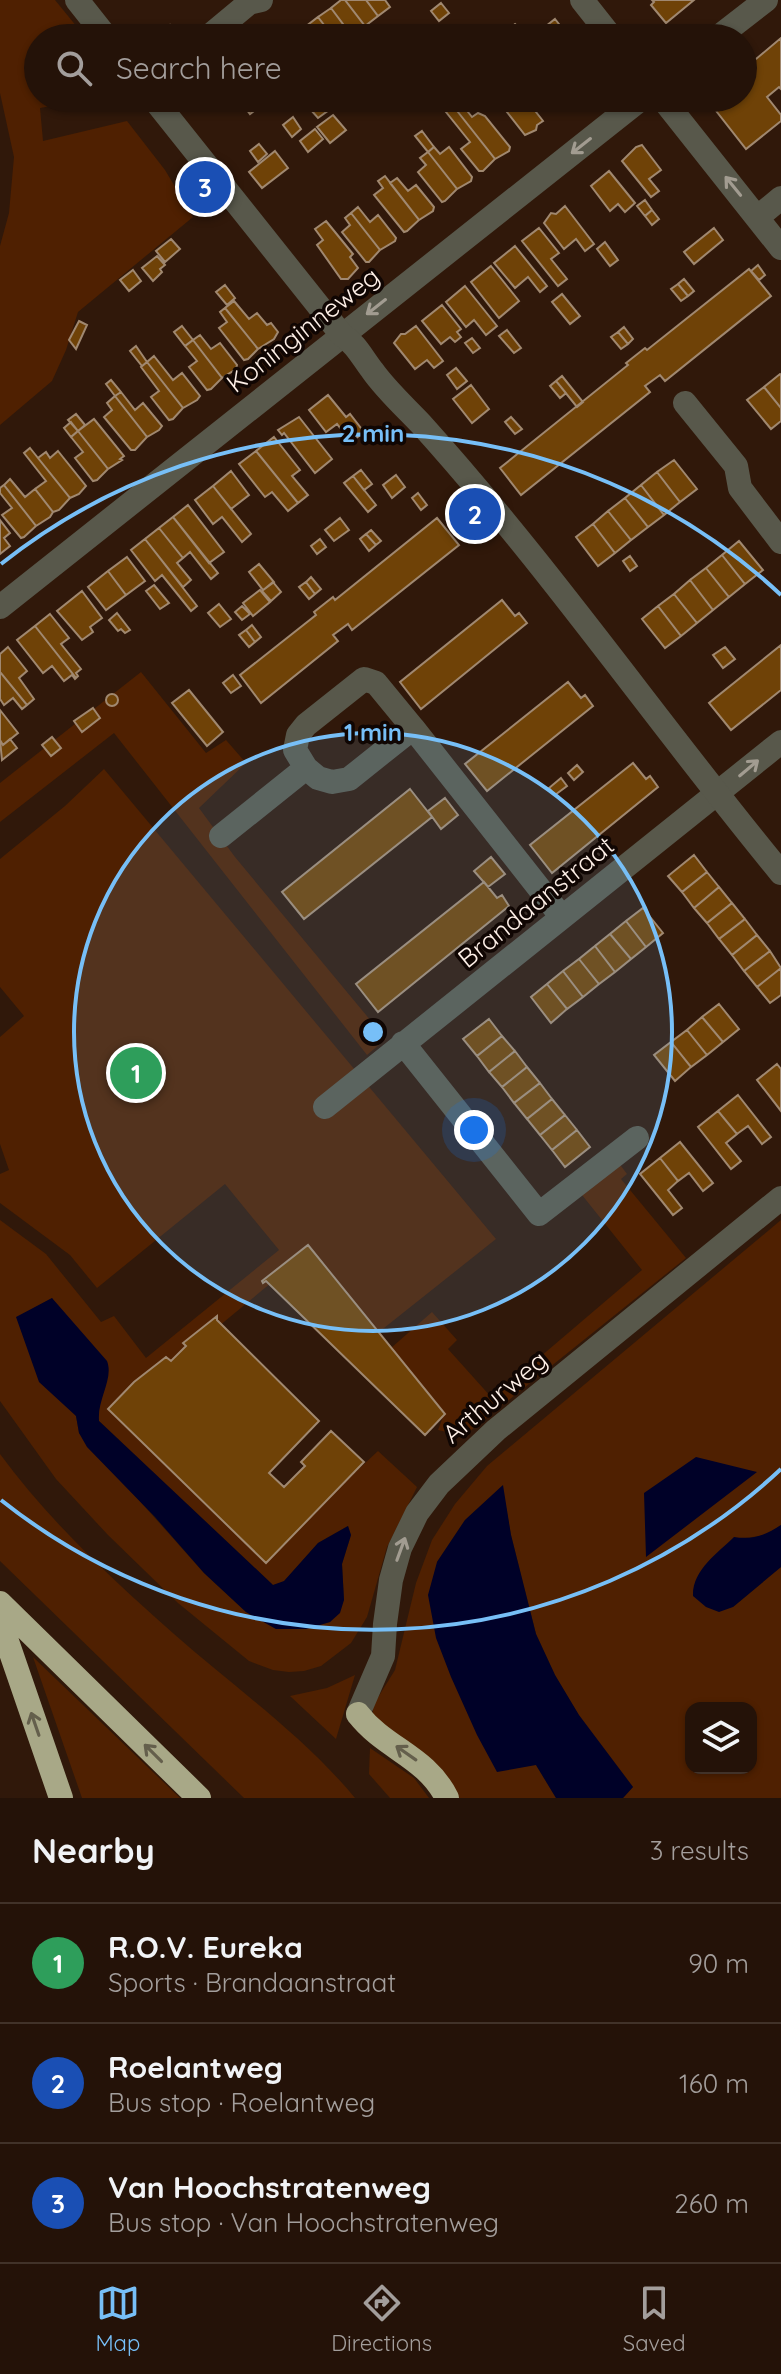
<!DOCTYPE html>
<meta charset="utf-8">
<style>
:root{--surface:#241208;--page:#2c1b12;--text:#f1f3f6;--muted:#a39e9c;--line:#413229;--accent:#77bff7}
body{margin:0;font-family:Quicksand,sans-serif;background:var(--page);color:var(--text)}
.controls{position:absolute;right:24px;bottom:24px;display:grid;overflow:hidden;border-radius:16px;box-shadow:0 2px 6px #0004}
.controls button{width:72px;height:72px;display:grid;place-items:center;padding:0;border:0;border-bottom:2px solid var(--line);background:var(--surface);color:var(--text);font:40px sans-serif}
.you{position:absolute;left:474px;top:1130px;width:28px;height:28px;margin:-20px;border:6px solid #fff;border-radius:50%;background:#1a73e8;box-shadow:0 0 0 12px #1a73e833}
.badge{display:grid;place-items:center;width:52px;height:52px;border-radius:50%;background:var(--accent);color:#fff;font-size:26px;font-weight:700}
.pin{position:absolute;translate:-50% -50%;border:4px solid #fff;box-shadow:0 2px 8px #0006}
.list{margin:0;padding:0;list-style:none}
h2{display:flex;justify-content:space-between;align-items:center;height:104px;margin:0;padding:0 32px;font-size:34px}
h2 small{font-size:26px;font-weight:400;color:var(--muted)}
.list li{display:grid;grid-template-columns:52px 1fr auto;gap:24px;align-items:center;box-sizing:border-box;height:120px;padding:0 32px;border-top:2px solid var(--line)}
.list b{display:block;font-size:30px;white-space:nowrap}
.list p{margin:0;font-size:26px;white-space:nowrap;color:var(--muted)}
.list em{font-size:26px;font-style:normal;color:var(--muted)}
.icon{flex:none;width:44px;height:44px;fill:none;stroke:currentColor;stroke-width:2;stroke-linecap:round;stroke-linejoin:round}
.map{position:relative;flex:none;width:781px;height:1798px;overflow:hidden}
.search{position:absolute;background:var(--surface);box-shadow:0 2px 6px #0004;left:24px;right:24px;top:24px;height:88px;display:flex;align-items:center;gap:20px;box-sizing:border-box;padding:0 28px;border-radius:44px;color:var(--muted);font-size:30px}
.sheet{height:464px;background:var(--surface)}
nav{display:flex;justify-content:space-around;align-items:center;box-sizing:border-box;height:112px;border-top:2px solid var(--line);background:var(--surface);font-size:22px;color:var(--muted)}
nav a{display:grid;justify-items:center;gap:4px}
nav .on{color:var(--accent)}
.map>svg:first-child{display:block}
.green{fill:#4f2001;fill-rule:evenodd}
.water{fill:#000128}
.building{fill:#6f4207;stroke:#a08870;stroke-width:2}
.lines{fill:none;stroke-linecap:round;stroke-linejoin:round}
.minor{stroke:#58584b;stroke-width:24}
.tertiary{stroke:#58584b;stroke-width:24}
.motorway{stroke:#a8a887;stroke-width:24}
.oneway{stroke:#a29c91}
.oneway2{stroke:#645f4c}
.ring{fill:none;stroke:#77bff7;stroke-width:4}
.labels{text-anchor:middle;stroke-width:7;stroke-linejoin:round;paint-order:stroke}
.street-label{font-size:26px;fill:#fdefe7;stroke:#100603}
.centre{fill:#77bff7;stroke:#100603;stroke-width:4}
.ring-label{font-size:24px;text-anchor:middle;font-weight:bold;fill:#77bff7;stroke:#100603;stroke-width:7;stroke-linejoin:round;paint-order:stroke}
</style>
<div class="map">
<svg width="781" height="1798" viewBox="0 0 781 1798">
<rect width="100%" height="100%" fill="#30180a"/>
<!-- green -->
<path class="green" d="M0,0H55L86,38H38V98H96L40,108L43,141L127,121L165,170L193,217L78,312L66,350L52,381L0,425V246L9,213L14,157L0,93Z
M141,672L206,753L226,740L246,763L199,808L235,857L386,1039L367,1055L114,733L0,822V783Z
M104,769L496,1239L379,1332L311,1250L122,1406L286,1537L378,1451L417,1487L387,1547L367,1617L351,1643L321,1666L304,1671L289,1672L273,1670L249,1661L178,1603L108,1535L56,1479L0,1401V1220L46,1254L101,1322L114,1316L146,1358L279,1250L225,1184L97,1288L70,1255L0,1203V1174L9,1170L0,1144V1037L24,1016L0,987V859L65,806ZM52,1298L105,1388L98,1406L99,1421L273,1585L284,1582L318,1543L348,1526L351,1535L342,1564L344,1600L330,1622L306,1629H276L246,1612L204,1573L79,1433L76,1416L17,1318Z
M615,1158L627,1174L621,1179L686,1258L464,1436L438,1430L444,1414L391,1348L432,1312L457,1340L448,1349L492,1398L642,1270L578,1190Z
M781,1220V1525L766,1535L746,1538L733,1607L781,1567V1798H623L633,1787L579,1716L555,1675L536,1634L511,1535L502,1486L465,1520L437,1562L536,1765L556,1798H458L374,1717L372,1707L395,1670L416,1583L432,1540L455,1504L487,1466ZM691,1708H751V1768H691Z
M0,1454C49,1521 113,1580 174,1634C235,1688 303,1735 355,1798H244L0,1561Z
M33,1657L180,1798H82Z
M355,1675L336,1739L290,1696L327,1688Z
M370,1748L414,1778L429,1798H390L369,1774Z"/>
<!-- water -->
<path class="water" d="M52,1298L107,1361C114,1379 97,1399 99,1421L273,1585L284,1581L318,1543L348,1526L351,1535L342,1564L344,1600L340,1613L330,1622L306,1629H276L246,1612L204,1573L155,1517L87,1447L79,1433L76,1416L39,1382L16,1317Z
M696,1457L757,1472L646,1557L644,1493Z
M503,1485L511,1535L536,1634L555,1675L579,1715L633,1787L623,1798H556L536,1765L497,1772L477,1735L451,1677L436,1638L428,1595L437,1562L465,1520Z
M781,1525V1567L733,1607L719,1612L706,1607L693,1596C692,1570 718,1553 734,1537C753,1540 766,1535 781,1525Z"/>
<!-- building -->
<path class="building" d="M341,0H345L365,26L352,36L331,8Z
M345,0H366L378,16L365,26Z
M366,0H385L390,7L378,16Z
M652,0H694L666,23L651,5L654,2Z
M441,3L449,13L439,21L431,11Z
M331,8L352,36L350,38H334L318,17Z
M318,17L334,38H313L305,27Z
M555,19L570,38H531Z
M515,24L530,38H497Z
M170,25L178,34L173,38H154Z
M305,27L313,38H294L293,37Z
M781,38V89L779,87L767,97L781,115V121L746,149L706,98H743V70Z
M238,98H257L262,105L250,114Z
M496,98H525L543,121L537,125L536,130L525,135Z
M539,98H565L548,109Z
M321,101L329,110L318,118L311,110Z
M460,102L472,117L478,113L485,116L510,147L509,151L495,159L454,107Z
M454,107L495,159L483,171H479L461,149L470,142L446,112Z
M333,115L346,130L330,143L317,127Z
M293,117L301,129L292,137L283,125Z
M315,129L323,139L308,152L300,141Z
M422,131L434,147L428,152L415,136Z
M259,144L267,154L258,162L250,151Z
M642,145L661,170L649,179L659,191L651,197L622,161L636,147Z
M434,147L440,154L449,147L472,177L471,181L457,189L428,152Z
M275,151L288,168L262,188L249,172Z
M428,152L457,189L445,201L442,202L418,172L426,165L420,158Z
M609,171L635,203L625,212L618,204L610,211L591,186Z
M385,176L419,220L407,231L404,232L374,195L383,188L378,181Z
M397,178L408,191L416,185L434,207L433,211L419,220L390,183Z
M645,200L652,210L645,216L637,206Z
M565,206L594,244L585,251L576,239L564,249L544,223L551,213L556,214Z
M358,207L370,222L378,215L396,238L395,241L380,250L351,213Z
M652,210L659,219L652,225L645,216Z
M351,213L380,250L369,262H366L342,232L350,225L345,218Z
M326,221L353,254L350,257L358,268L348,279H341L317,245L323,240L315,229Z
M539,228L559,253L551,259L567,279L558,286L522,241Z
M714,228L723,240L694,264L684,252Z
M171,239L180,249L165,262L156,251Z
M605,242L618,260L610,266L597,249Z
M515,246L547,286L540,292L528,277L515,288L494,263Z
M157,256L165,265L160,269L162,272L153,281L142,268Z
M758,265L765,275L759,280L751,271Z
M491,266L519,301L499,318L471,282Z
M749,269L771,296L665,381L660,375L645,386L650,392L521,495L500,468L628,365L626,363L645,348L647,350Z
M133,270L141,281L129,291L120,280Z
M684,279L694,291L688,296L678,284Z
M678,284L688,296L681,301L671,289Z
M225,285L235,298L227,305L216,292Z
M465,286L497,326L486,335L474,320L466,327L446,302Z
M562,294L580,316L570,324L552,302Z
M234,301L249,319L257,313L267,325L271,323L278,332L274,339L258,349L225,308Z
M442,305L461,329L457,332L461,337L455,342L450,337L441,344L422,321Z
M225,308L258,349L248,359L244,360L219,328L227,322L220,312Z
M79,321L87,325L76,349L69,340Z
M182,326L193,340L185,346L174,332Z
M416,326L443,361L434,368L427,360L415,369L394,343L401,334H405Z
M624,327L633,339L628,344L618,332Z
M507,330L521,348L514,353L499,336Z
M618,332L628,344L621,349L611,337Z
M200,335L211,349L220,343L237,365L236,369L222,378L193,340Z
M472,338L480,348L473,353L465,343Z
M193,340L222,378L211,389L207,390L189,367L197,361L185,346Z
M136,346L147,362L142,366L130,351Z
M154,356L173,380L182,373L200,396L197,400L183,408L147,362Z
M147,362L183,408L173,419L169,420L151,397L159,391L141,367Z
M456,368L467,381L457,389L447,375Z
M780,374L781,375V408L764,387Z
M562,376L583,402L577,407L556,381Z
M111,380L121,392L115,396L106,384Z
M556,381L566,393L560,398L550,386Z
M471,385L489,409L472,423L453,399Z
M764,387L781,408V421L771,429L747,400Z
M121,392L135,410L143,403L162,426L159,430L147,437L115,396Z
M328,395L346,417L350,414L364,432L351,442L337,424L326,432L309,410Z
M115,396L147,437L135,450H131L104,417L112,410L107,403Z
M76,414L85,425L78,431L68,420Z
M299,417L332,459L315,473L284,433L282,435L278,430Z
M511,417L522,429L515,434L505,422Z
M94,419L124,456L120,459L122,460L108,469L78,431Z
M71,422L78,431L71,437L64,428Z
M78,431L108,469L97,480L93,481L75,458L83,452L71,437Z
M274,437L300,470L292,476L308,495L298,503L256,451Z
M30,448L70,498L59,510L53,512L35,489L46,481L24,453Z
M58,451L86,486L79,494L70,498L38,458L46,452L50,458Z
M256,451L298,503L288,511L272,492L265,497L239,464Z
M674,460L697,489L680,502L657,472Z
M361,470L372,484L364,490L353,476Z
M231,471L249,495L231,509L213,486Z
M657,472L680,502L664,515L641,485Z
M396,475L405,487L392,498L383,485Z
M353,476L376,505L368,512L344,483Z
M10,479L25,497L35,489L53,512L50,517L36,526L4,485Z
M4,485L36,526L24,537L21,538L2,515L12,508L0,493V488Z
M641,485L664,515L648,527L625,498Z
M213,486L251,534L242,542L222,517L213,524L195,500Z
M418,493L427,505L421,510L412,498Z
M625,498L648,527L631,540L608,511Z
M188,505L224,552L209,563L173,517Z
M608,511L631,540L615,553L593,524Z
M173,517L218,573L211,579L190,552L183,558L159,528Z
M340,518L349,530L334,541L325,530Z
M437,518L459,545L352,630L348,624L333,635L338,641L261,703L240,675L316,615L314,612L333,597L335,600Z
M0,520L10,533L4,538L10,546L0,554Z
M593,524L615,553L598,566L576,537Z
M159,528L183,558L177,563L191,580L183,587L145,539Z
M371,530L381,541L376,545L366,534Z
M366,534L376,545L369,551L360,539Z
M145,539L197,606L191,611L162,575L155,581L131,550Z
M320,539L326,547L317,554L311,546Z
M739,541L763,570L745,584L722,555Z
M722,555L745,584L729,597L706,568Z
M630,556L637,566L630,571L623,561Z
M127,557L145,581L126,595L108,571Z
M259,564L274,582L263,590L249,572Z
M706,568L729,597L713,610L690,580Z
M108,571L126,595L106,610L88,587Z
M311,577L321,589L315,594L306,582Z
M690,580L713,610L697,623L674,594Z
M273,582L281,592L271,601L262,591Z
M306,582L315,594L309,599L299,587Z
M154,585L169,603L160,609L146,591Z
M260,590L270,602L253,616L243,603Z
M82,591L102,618L90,627L93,632L82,640L57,611Z
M674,594L697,623L681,636L658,606Z
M502,600L515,616L519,613L527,623L421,709L400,682Z
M219,604L231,619L220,627L208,613Z
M242,606L250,614L242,620L235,612Z
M658,606L681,636L665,648L642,619Z
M117,613L130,630L125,633L121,629L118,631L109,620Z
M50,614L69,638L61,644L81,669L76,673L78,676L76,678L35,626Z
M252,625L261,637L255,642L246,630Z
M35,626L76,678L75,679L72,675L64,681L52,666L43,673L17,640Z
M246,630L255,642L249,647L239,635Z
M781,645V690L731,730L709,703Z
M8,647L27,671L19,678L34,699L27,705L0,672V654Z
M725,647L735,659L723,668L713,655Z
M0,672L27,705L22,709L13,698L4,705L0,699Z
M233,675L241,686L231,693L223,683Z
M568,682L581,698L585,695L593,706L487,791L465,764Z
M189,690L223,732L207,746L172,703Z
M106 700a6 6 0 1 1 12 0a6 6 0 1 1-12 0Z
M93,708L100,718L82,732L74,721Z
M0,710L18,733L3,745L0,740Z
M52,737L61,748L51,756L42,745Z
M10,739L17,748L2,760L0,740L3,745Z
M633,763L646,779L650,776L658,787L552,873L530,845Z
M577,765L583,772L574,780L568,773Z
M561,778L567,786L555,795L549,788Z
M410,789L432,817L304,919L282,892Z
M445,798L458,815L441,829L428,811Z
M694,855L707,872L682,892L668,876Z
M491,857L505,874L488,887L474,871Z
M707,872L719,887L694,908L682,892Z
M484,882L497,898L502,895L509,906L378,1012L356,984Z
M719,887L732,903L707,923L694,908Z
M732,903L745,919L719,939L707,923Z
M643,908L663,933L646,947L626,921Z
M745,919L757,935L732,955L719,939Z
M626,921L646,947L631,959L610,934Z
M610,934L631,959L615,972L595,946Z
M757,935L770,951L744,971L732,955Z
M595,946L615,972L599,984L579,959Z
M770,951L781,968L757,987L744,971Z
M579,959L599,984L583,997L563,971Z
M781,968V995L770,1003L757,987Z
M563,971L583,997L567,1009L547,984Z
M547,984L567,1009L551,1023L531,997Z
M719,1004L739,1029L723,1042L702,1017Z
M702,1017L723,1042L707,1055L687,1030Z
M489,1019L502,1036L477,1056L463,1039Z
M687,1030L707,1055L691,1067L671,1042Z
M502,1036L515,1051L489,1072L477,1056Z
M671,1042L691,1067L675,1081L654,1055Z
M515,1051L527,1067L502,1087L489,1072Z
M777,1064L781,1069V1111L757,1080Z
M527,1067L540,1083L514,1103L502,1087Z
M540,1083L552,1099L527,1119L514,1103Z
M738,1095L771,1137L762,1144L748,1126L737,1134L718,1111Z
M552,1099L565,1115L540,1135L527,1119Z
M718,1111L737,1134L726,1143L741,1161L731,1169L698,1127Z
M565,1115L577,1130L552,1150L540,1135Z
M577,1130L590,1147L565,1167L552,1150Z
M680,1142L713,1183L703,1191L689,1173L678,1181L660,1158Z
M660,1158L678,1181L668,1190L682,1208L673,1215L640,1174Z
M308,1245L445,1414L425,1435L266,1281L263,1283L262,1281Z
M217,1316V1320L319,1421L269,1473L284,1487L305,1466L301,1462L331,1431L364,1462L266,1563L108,1409L134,1382L166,1357L171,1361L186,1346L183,1343Z"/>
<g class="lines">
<!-- minor -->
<path class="minor" d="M582,0L612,38
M207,38L249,3L261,0
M717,38L766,0
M662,98L781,248
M758,217L781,198
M685,403L736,466L740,488L781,542
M0,607L642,98
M413,728L376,683L364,679L306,725L298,735L295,750L306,768L318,778L332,782L349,779L413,728L561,916
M221,836L306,768
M403,1043L539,1214L637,1138
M325,1107L781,742"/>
<!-- tertiary -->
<path class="tertiary" d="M77,0L107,38
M153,98L341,334C356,344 362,357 372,370C386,390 405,407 421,424C549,566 659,725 781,873
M358,1714L383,1656L385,1624L391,1580L400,1548L417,1513L439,1484L496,1430L781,1198"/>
<!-- motorway -->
<path class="motorway" d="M0,1603L199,1798
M0,1621L61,1798
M358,1714C385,1749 426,1756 447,1798"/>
</g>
<!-- one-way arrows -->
<defs><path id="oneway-shaft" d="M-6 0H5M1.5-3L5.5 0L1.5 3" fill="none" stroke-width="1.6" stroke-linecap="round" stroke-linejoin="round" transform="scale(2)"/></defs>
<g class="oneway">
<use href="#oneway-shaft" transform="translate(581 146) rotate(142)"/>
<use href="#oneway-shaft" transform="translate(733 186) rotate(-129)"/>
<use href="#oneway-shaft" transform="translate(376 307) rotate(142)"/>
<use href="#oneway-shaft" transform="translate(749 768) rotate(-40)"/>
<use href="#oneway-shaft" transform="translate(401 1549) rotate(-70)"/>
</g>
<g class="oneway2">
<use href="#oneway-shaft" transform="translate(35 1724) rotate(-109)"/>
<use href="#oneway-shaft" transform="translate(153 1753) rotate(-135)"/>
<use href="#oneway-shaft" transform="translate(406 1753) rotate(-145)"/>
</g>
<!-- distance rings -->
<circle cx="373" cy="1032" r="299" fill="#77bff7" fill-opacity=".12"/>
<g class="ring">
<circle cx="373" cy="1032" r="299"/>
<path d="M781 1469A598 598 0 0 1 1 1500M1 564A598 598 0 0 1 781 595"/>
</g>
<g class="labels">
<!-- street labels -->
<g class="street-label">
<text transform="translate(303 330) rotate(-38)" y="9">Koninginneweg</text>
<text transform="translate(536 902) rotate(-39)" y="9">Brandaanstraat</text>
<text transform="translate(495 1397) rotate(-40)" y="9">Arthurweg</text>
</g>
</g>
<circle cx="373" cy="1032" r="12" class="centre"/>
<g class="ring-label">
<text x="373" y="442">2 min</text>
<text x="373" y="741">1 min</text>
</g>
</svg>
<div class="controls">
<button><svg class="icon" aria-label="layers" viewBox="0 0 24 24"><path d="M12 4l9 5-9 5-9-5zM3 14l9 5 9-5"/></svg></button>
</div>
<div class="you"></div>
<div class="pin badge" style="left:136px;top:1073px;background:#2e9e5b">1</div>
<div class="pin badge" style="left:475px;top:514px;background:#1a4fb4">2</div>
<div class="pin badge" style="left:205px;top:187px;background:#1a4fb4">3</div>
<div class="search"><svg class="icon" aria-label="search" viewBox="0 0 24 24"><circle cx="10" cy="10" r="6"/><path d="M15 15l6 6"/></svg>Search here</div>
</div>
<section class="sheet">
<h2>Nearby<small>3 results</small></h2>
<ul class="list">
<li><span class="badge" style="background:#2e9e5b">1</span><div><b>R.O.V. Eureka</b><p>Sports · Brandaanstraat</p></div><em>90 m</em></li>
<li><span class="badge" style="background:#1a4fb4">2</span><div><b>Roelantweg</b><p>Bus stop · Roelantweg</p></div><em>160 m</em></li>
<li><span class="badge" style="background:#1a4fb4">3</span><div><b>Van Hoochstratenweg</b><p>Bus stop · Van Hoochstratenweg</p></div><em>260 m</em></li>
</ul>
</section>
<nav>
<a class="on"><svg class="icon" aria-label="map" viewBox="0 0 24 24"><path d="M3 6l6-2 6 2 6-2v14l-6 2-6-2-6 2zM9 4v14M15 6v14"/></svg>Map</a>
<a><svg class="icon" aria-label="directions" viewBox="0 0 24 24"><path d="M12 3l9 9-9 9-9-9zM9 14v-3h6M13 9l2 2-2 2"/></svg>Directions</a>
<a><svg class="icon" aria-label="saved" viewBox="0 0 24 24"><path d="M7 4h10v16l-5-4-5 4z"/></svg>Saved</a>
</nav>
